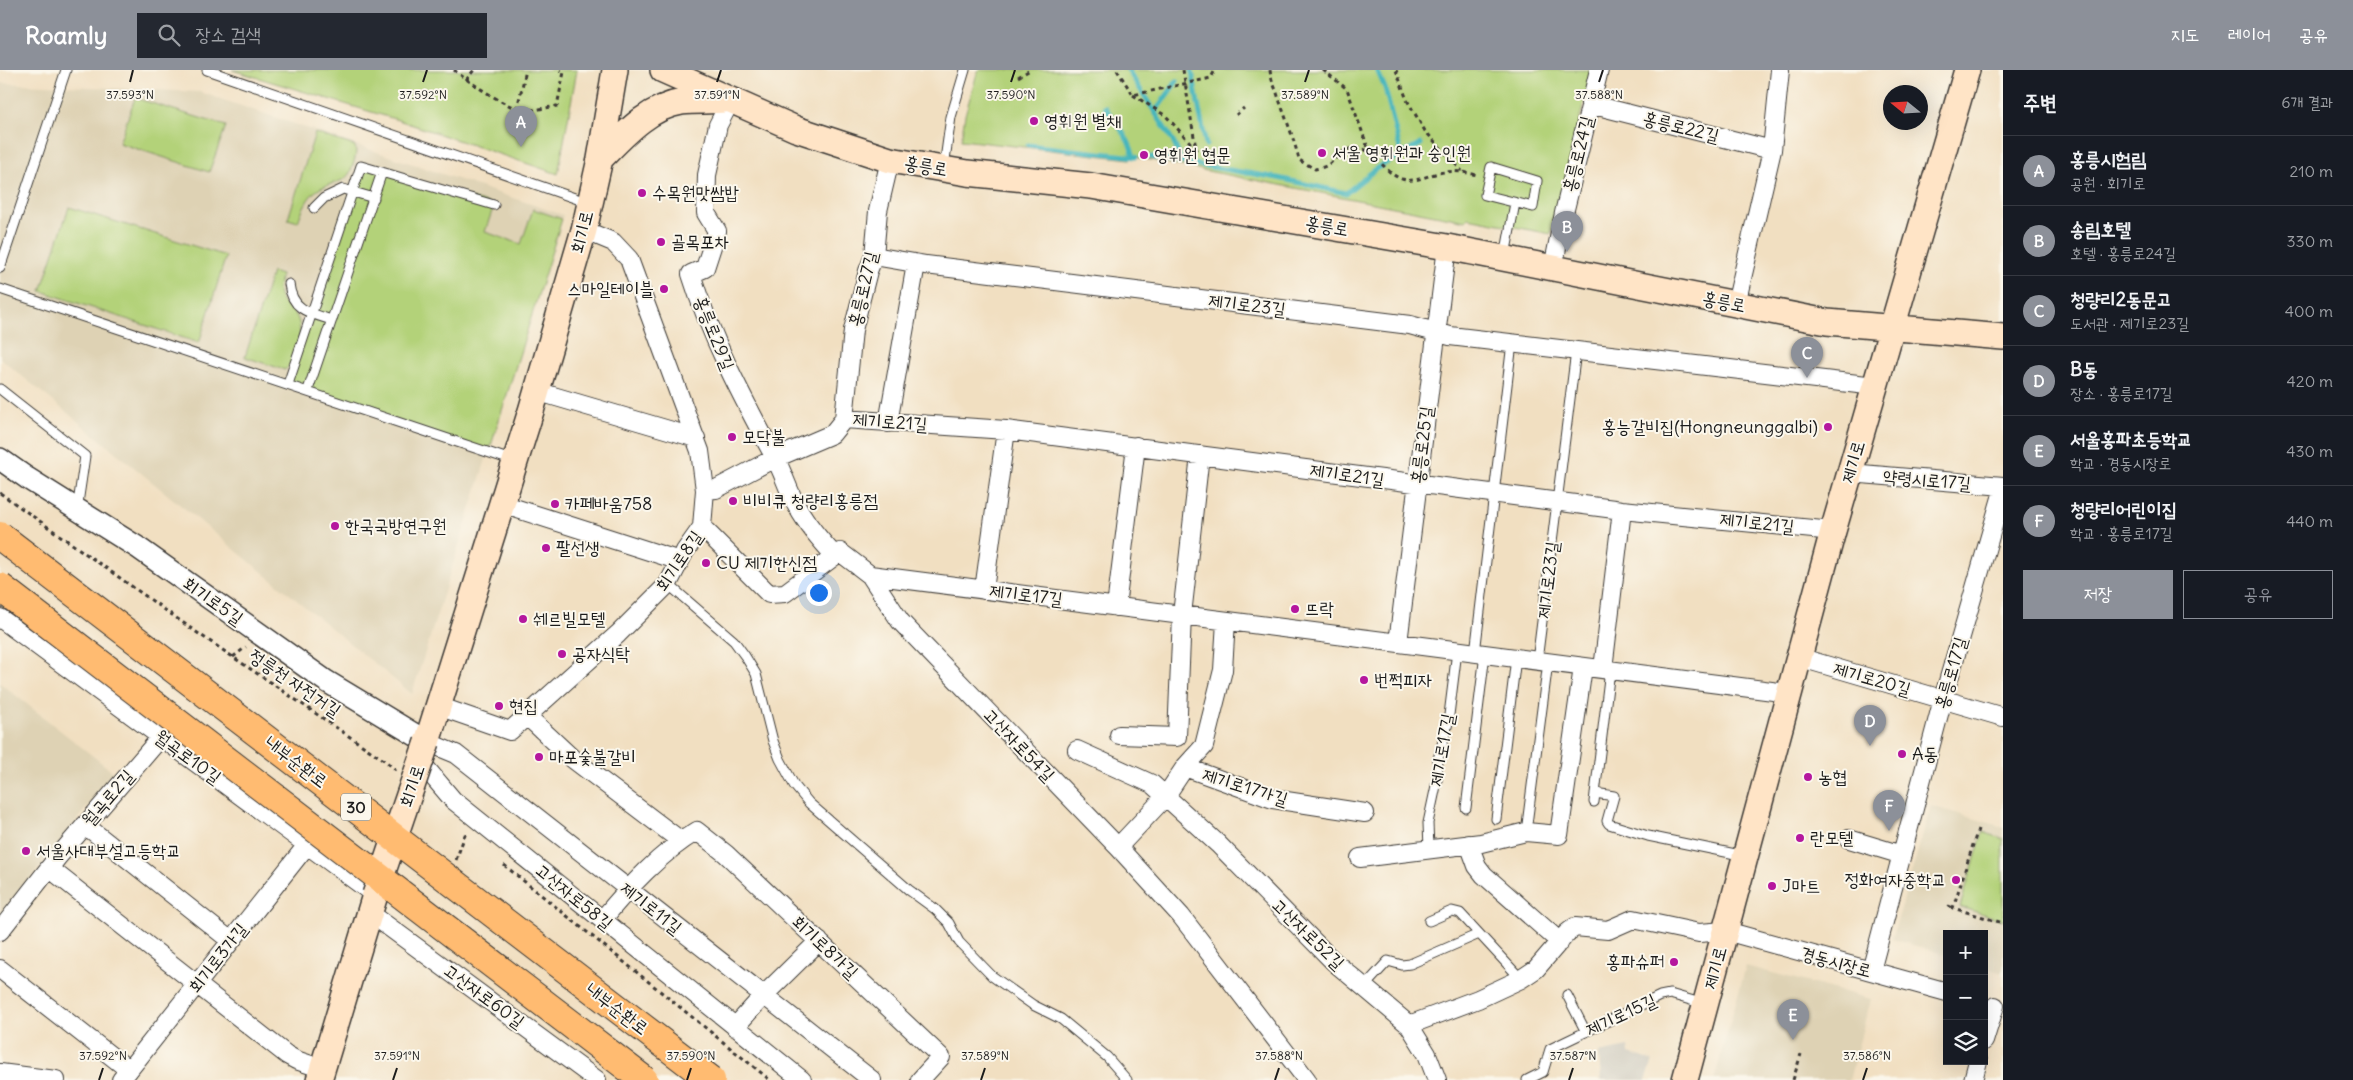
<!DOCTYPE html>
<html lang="ko">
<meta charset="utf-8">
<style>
:root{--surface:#171b24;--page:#242831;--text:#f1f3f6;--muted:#9ea1a6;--line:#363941;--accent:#8c9099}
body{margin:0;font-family:Delius,"Poor Story",sans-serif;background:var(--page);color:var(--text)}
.controls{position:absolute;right:15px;bottom:15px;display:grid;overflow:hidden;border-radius:0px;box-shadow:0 5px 20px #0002}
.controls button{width:45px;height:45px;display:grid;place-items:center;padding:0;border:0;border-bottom:1px solid var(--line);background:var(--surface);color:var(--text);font:25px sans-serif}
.compass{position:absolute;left:1883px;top:15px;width:45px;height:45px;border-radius:50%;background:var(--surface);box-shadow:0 5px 20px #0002;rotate:288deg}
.you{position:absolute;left:818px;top:522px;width:18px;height:18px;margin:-12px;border:4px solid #fff;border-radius:50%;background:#1a73e8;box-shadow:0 0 0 8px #1a73e833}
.badge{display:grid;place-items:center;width:32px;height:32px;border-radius:50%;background:var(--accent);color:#fff;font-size:16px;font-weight:700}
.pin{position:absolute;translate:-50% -41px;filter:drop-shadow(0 1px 2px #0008)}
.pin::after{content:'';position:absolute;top:26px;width:18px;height:15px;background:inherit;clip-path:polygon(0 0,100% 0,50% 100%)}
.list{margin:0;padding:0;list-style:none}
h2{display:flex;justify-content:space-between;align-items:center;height:65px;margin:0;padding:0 20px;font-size:21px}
h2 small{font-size:16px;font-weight:400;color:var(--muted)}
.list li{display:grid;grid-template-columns:32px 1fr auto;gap:15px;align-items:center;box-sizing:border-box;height:70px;padding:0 20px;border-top:1px solid var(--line)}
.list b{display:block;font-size:19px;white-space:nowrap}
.list p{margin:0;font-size:16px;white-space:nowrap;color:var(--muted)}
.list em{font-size:16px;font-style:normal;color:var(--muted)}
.actions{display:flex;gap:10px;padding:15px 20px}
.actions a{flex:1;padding:11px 0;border:1px solid var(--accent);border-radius:0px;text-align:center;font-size:18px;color:var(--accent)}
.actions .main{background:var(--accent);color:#fff}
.icon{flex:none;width:28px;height:28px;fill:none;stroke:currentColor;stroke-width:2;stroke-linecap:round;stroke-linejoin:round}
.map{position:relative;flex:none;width:2003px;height:1010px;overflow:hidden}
header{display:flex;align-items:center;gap:30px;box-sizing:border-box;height:70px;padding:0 25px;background:var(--accent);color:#fff}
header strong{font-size:24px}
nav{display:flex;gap:28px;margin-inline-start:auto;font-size:18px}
.search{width:350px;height:45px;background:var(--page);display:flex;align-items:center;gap:12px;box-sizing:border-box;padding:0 18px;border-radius:0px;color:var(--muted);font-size:19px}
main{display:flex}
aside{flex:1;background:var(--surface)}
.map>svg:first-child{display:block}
.built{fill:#ded2b4}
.industrial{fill:#c8c4b8}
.green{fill:#b3d279;stroke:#68774a}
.pier{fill:#f1dfc1}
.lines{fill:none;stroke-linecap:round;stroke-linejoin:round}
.stream{stroke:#46b6bc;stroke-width:5}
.service-casing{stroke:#3c3935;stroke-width:11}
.minor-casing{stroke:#3c3935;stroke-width:20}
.tertiary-casing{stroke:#3c3935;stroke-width:24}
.secondary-casing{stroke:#3c3935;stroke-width:28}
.path{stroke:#3c3935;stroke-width:3;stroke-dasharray:4 4;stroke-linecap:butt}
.service{stroke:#fff;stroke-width:9}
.minor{stroke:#fff;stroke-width:18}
.tertiary{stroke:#fff;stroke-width:21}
.secondary{stroke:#ffe4c6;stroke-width:25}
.secondary-bridge-casing{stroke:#3c3935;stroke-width:28;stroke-linecap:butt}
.trunk-bridge-casing{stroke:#3c3935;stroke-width:30;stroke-linecap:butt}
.secondary-bridge{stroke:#ffe4c6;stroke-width:25}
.trunk-bridge{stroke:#ffbb71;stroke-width:28}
.ticks{fill:none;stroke:#1c1c1c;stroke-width:2}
.poi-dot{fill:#b5179e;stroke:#fbf7ec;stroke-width:2}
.labels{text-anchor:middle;stroke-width:4;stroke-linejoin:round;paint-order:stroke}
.shield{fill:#fbf7ec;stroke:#5f5e5a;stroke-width:1}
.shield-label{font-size:16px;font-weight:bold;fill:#1c1c1c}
.poi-label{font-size:18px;fill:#1c1c1c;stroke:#fbf7ec;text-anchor:start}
.street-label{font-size:18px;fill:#1c1c1c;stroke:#fbf7ec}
.ticks-label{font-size:12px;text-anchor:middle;fill:#1c1c1c;stroke:#fbf7ec;stroke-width:4;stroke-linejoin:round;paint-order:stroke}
</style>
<header>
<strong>Roamly</strong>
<div class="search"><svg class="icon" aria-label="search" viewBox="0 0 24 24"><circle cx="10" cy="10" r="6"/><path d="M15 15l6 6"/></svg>장소 검색</div>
<nav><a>지도</a><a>레이어</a><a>공유</a></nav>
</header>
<main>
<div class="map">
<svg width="2003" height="1010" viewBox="0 0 2003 1010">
<rect width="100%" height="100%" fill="#fbf7ec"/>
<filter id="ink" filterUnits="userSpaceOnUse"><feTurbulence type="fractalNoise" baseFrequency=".02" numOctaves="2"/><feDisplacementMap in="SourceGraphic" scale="10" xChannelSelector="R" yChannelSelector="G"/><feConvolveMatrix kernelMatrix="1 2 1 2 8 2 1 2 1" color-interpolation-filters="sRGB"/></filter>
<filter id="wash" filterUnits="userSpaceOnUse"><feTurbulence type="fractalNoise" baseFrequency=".0096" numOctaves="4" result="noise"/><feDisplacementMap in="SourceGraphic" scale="20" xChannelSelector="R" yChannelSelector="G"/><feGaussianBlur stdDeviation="1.12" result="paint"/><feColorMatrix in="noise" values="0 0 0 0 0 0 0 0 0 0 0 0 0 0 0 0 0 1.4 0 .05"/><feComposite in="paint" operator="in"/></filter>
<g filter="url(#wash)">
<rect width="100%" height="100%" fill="#f1dfc1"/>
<!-- built -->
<path class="built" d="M0,13L200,22L563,145L412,624L0,288Z
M0,613L117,705L113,713H106L0,848Z
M1931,736L2003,757V903L1984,897V864H1947V885L1892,869Z
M1746,896L1871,929L1849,1010H1714Z"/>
<!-- industrial -->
<path class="industrial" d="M1628,977L1629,983L1653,991L1646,1010H1601L1599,983Z"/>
<!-- green -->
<path class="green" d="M232,0H577L558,104L398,50Z
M978,0H1592L1551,164L1468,148L1466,151L1135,87L1130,89L961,70L965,45Z
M135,28L226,56L209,102L119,73Z
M315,63L355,76C357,83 355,88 353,95C347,115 335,110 319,119C308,125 302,140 298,152L288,149Z
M361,96L494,135L485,162L521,174L533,139L562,149L489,382L288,314Z
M69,137L226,186L199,273L41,221Z
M272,202L281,205C280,212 276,220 280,228C283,235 291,239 296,245C305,259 297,290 285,300L245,287Z
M1983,762L2003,769V850L1960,837Z"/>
<!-- pier -->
<path class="pier" d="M0,471L419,787L426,769L738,1010H626L399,835L411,808L153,611L0,499Z"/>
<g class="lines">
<!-- stream -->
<path class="stream" d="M1128,0L1173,71L1182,92
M1377,0L1385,18L1401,83
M1192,2L1206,75
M1105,37C1116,53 1129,67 1134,87
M1155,42L1177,11
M1028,75L1136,87
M1151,87L1278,108L1346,123L1377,98L1421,74"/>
</g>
</g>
<g filter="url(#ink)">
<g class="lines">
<defs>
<path id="service" d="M207,0L589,133
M944,97L951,47L965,0
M1491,97L1537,111L1533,137L1485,125Z
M314,138L324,128L343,119L374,128
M1505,186L1515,133
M0,198L66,0
M289,214C292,240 309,243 332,250
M0,219L514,391
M288,314L361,96L494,135
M0,319L85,386L77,440
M308,320L382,102
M668,514L734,571L745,586L756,604L773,671L780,689L794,715L809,733L909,820L935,839L949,853L959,872L992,906L1033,935L1061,949L1107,987L1127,1010
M1475,583L1512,273
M1537,591L1576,281
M1595,723L1614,726L1607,751L1609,754L1648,766L1745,786
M1594,732L1610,600
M1466,738L1485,584
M1496,749L1516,588
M1526,762L1548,592
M1429,779L1428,753L1437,711L1438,689L1448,653L1457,581
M1429,851L1452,841L1460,843L1521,909
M1364,917L1388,891L1402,895L1410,894L1479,864
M1567,925L1586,962
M1527,1010L1543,1002L1550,979L1660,926L1670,924L1704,934"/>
<path id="minor" d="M731,30L718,55L707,105L706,143L717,161L705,198L691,204C711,268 742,327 774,386C784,403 788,422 798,438C808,456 821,471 835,486
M1590,34L1772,80
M874,186L926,195L1410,255L1450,266L1875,316
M1553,198L1564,143L1599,0
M1736,234L1772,80L1780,0
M536,321L696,368
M844,349L1006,360L1622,440L1833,461
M844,349L853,260L868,201L874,186L878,141L890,90
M888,353L916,194
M1850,403L2003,416
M705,420L716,419L771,390L832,364L844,349
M502,434L680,491
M702,457L769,524L785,523L840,482L870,505L900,551L1118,777L1181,846L1307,1010
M870,505L1788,623
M984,520L1006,360
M1116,537L1136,376
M0,548L375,825
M1398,573L1447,177
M1798,587L2003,647
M1603,599L1622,440
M438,636L510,661L618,564L668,514L685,481L702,457L705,420L700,381L629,189L613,172L584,160
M527,646L573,689L681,771
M1119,665L1177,667L1182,545L1200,385
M427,672L456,684L872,1010
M1077,680L1152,714L1218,774L1333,891L1409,955L1427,984L1437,1010
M420,691L453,730L802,1010
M1185,697L1273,729L1365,743
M85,755L231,871
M1849,769L1902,785
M1469,774L1477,796L1484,805L1560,872
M1118,777L1165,727L1185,697L1204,676L1223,600L1226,551
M1360,788L1481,773L1526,762L1559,765L1583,597
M49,798L287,985L296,990L323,999
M370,843L597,1010
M602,850C629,817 660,783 697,761L726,784L941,987L920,1010
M0,861L57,788L161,667
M0,899L129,1000
M1871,901L1943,629L2003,421
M1409,955L1478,929L1521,909L1536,899L1567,863L1575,857L1608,860L1633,849L1699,863L1726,861L1947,922
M735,957L763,926L819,871
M1984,971L1995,936
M0,1003L56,1010
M121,1010L307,775
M1973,1010L1978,991"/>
<path id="tertiary" d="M0,389L27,408L137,477L326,611L427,672"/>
<path id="secondary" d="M663,0L796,59L890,90L967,103L1091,116L1447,177L1827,252L2003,267
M600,89C623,66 648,37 682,32C696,30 711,32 725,30
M427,672L531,341L584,160L600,89L615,0
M319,1010L375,825
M1685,1010L1833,461L1967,0"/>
</defs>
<!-- service casing -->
<use href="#service" class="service-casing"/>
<!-- minor casing -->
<use href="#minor" class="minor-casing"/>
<!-- tertiary casing -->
<use href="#tertiary" class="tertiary-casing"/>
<!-- secondary casing -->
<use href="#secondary" class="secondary-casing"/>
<!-- path -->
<path class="path" d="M454,0C466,10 504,35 518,39C531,42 544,38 557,36L564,2L560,0
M1117,0L1133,25L1211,8L1215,0
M1270,0C1271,11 1275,16 1278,26C1285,47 1294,68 1299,90L1315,99C1319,98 1326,97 1329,94C1339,87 1339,80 1355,78C1374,76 1383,103 1402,109C1416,113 1425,106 1439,103C1452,100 1465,102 1477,105
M1323,0L1347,19L1369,81
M1396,0L1407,30L1425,61L1462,101
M1018,7L1030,0
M466,10L474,0
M1133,25L1166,46L1196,79L1183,0
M517,39L526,0
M1236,45L1244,38
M0,423L199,564L384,690L396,700
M233,587L246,577
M1978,759L1953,838L2003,853
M456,790L466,762
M504,795L770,1010
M1948,836L1953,838
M1793,1010L1801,984"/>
<!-- service -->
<use href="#service" class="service"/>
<!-- minor -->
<use href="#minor" class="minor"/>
<!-- tertiary -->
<use href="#tertiary" class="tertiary"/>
<!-- secondary -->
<use href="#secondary" class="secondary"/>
<defs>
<path id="secondary-bridge" d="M375,825L427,672"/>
<path id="trunk-bridge" d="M0,466L711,1010
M0,517L644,1010"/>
</defs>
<!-- secondary-bridge casing -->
<use href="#secondary-bridge" class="secondary-bridge-casing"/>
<!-- trunk-bridge casing -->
<use href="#trunk-bridge" class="trunk-bridge-casing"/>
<!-- secondary-bridge -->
<use href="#secondary-bridge" class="secondary-bridge"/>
<!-- trunk-bridge -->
<use href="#trunk-bridge" class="trunk-bridge"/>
</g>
</g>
<!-- ticks -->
<path class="ticks" d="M130,12L133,0M423,12L427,0M717,12L721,0M1011,12L1015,0M1305,12L1309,0M1599,12L1603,0M99,1010L103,998M393,1010L397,998M687,1010L691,998M981,1010L985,998M1275,1010L1279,998M1569,1010L1573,998M1863,1010L1867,998"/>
<!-- markers -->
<g class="poi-dot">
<circle cx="1034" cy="51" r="5"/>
<circle cx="1322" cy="83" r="5"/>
<circle cx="1144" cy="85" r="5"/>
<circle cx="642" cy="123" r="5"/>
<circle cx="661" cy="172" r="5"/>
<circle cx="664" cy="219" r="5"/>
<circle cx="1828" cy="357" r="5"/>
<circle cx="732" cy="367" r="5"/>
<circle cx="733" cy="431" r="5"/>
<circle cx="555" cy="434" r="5"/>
<circle cx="335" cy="456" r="5"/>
<circle cx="546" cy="478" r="5"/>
<circle cx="706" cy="493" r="5"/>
<circle cx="1295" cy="539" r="5"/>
<circle cx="523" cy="549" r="5"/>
<circle cx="562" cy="584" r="5"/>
<circle cx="1364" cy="610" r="5"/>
<circle cx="499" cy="636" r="5"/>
<circle cx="1902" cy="684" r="5"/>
<circle cx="539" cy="687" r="5"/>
<circle cx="1808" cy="707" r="5"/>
<circle cx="1800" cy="768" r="5"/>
<circle cx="26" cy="781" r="5"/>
<circle cx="1956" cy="810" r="5"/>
<circle cx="1772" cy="816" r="5"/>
<circle cx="1674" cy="892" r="5"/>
</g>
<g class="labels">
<!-- shield labels -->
<rect class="shield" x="341" y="723.5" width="30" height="27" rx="4"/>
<g class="shield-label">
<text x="356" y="743">30</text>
</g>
<!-- poi labels -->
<g class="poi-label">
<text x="1044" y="57">영휘원 별채</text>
<text x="1332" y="89">서울 영휘원과 숭인원</text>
<text x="1154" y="91">영휘원 협문</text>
<text x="652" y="129">수목원맛쌈밥</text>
<text x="671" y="178">골목포차</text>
<text x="654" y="225" text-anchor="end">스마일테이블</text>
<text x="1818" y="363" text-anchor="end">홍능갈비집(Hongneunggalbi)</text>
<text x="742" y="373">모닥불</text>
<text x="743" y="437">비비큐 청량리홍릉점</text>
<text x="565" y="440">카페바움758</text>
<text x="345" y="462">한국국방연구원</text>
<text x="556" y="484">팔선생</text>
<text x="716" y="499">CU 제기한신점</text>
<text x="1305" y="545">뜨락</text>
<text x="533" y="555">쉐르빌모텔</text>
<text x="572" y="590">공자식탁</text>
<text x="1374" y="616">번쩍피자</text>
<text x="509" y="642">현집</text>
<text x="1912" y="690">A동</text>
<text x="549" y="693">마포숯불갈비</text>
<text x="1818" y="713">농협</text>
<text x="1810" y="774">란모텔</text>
<text x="36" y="787">서울사대부설고등학교</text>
<text x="1946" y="816" text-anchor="end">정화여자중학교</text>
<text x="1782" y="822">J마트</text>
<text x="1664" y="898" text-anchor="end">홍파슈퍼</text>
</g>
<!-- street labels -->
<g class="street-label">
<text transform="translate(1681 57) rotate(14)" y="6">홍릉로22길</text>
<text transform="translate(1578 84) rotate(-76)" y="6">홍릉로24길</text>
<text transform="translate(926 96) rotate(10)" y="6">홍릉로</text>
<text transform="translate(1327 156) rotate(10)" y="6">홍릉로</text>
<text transform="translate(582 162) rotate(-76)" y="6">회기로</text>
<text transform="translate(863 219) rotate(-77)" y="6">홍릉로27길</text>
<text transform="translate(1724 232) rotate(11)" y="6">홍릉로</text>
<text transform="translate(1247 235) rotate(7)" y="6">제기로23길</text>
<text transform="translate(714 263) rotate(68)" y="6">홍릉로29길</text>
<text transform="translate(890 352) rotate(4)" y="6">제기로21길</text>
<text transform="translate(1422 375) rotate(-83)" y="6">홍릉로25길</text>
<text transform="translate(1853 392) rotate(-74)" y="6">제기로</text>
<text transform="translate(1347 405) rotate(8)" y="6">제기로21길</text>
<text transform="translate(1927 410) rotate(5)" y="6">약령시로17길</text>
<text transform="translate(1757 453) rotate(6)" y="6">제기로21길</text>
<text transform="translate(679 491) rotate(-56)" y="6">회기로8길</text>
<text transform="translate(1548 510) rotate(-83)" y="6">제기로23길</text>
<text transform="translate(1026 525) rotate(7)" y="6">제기로17길</text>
<text transform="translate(213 531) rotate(35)" y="6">회기로5길</text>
<text transform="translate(1951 603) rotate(-74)" y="6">홍릉로17길</text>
<text transform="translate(1872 609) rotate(16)" y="6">제기로20길</text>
<text transform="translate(295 613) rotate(34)" y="6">정릉천 자전거길</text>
<text transform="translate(1019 675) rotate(46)" y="6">고산자로54길</text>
<text transform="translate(1442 680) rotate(-80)" y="6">제기로17길</text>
<text transform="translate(188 687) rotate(36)" y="6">월곡로10길</text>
<text transform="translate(296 692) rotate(37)" y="6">내부순환로</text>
<text transform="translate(412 716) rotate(-72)" y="6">회기로</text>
<text transform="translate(1245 717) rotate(17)" y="6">제기로17가길</text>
<text transform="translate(108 728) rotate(-49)" y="6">월곡로2길</text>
<text transform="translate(574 827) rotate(39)" y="6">고산자로58길</text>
<text transform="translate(651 838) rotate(38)" y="6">제기로11길</text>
<text transform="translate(1308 864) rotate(44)" y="6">고산자로52길</text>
<text transform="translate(825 877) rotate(43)" y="6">회기로8가길</text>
<text transform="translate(218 888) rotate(-52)" y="6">회기로3가길</text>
<text transform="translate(1836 892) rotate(15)" y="6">경동시장로</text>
<text transform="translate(1715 898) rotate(-75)" y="6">제기로</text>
<text transform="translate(484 926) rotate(36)" y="6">고산자로60길</text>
<text transform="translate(617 939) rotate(37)" y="6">내부순환로</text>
<text transform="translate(1621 945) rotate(-25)" y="6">제기로15길</text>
</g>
</g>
<g class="ticks-label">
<text x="130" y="29">37.593°N</text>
<text x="423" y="29">37.592°N</text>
<text x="717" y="29">37.591°N</text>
<text x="1011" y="29">37.590°N</text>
<text x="1305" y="29">37.589°N</text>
<text x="1599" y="29">37.588°N</text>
<text x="1867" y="990">37.586°N</text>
<text x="103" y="990">37.592°N</text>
<text x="397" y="990">37.591°N</text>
<text x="691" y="990">37.590°N</text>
<text x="985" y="990">37.589°N</text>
<text x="1279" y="990">37.588°N</text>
<text x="1573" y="990">37.587°N</text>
</g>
</svg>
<div class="controls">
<button>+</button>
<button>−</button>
<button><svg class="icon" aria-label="layers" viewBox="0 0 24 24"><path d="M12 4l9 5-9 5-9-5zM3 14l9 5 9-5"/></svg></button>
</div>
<svg class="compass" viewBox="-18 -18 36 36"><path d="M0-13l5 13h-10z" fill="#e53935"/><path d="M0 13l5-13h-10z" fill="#9ea1a6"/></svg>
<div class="you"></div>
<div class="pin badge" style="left:521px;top:77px">A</div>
<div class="pin badge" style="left:1567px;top:182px">B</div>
<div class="pin badge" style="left:1807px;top:308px">C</div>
<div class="pin badge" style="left:1870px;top:676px">D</div>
<div class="pin badge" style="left:1793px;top:970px">E</div>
<div class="pin badge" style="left:1889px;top:761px">F</div>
</div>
<aside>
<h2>주변<small>6개 결과</small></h2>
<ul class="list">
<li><span class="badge">A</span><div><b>홍릉시험림</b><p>공원 · 회기로</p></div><em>210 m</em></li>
<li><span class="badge">B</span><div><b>송림호텔</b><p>호텔 · 홍릉로24길</p></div><em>330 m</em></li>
<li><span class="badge">C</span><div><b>청량리2동문고</b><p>도서관 · 제기로23길</p></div><em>400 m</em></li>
<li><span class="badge">D</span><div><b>B동</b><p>장소 · 홍릉로17길</p></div><em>420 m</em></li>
<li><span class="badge">E</span><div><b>서울홍파초등학교</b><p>학교 · 경동시장로</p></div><em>430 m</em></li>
<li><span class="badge">F</span><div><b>청량리어린이집</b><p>학교 · 홍릉로17길</p></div><em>440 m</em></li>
</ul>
<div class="actions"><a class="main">저장</a><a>공유</a></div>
</aside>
</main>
